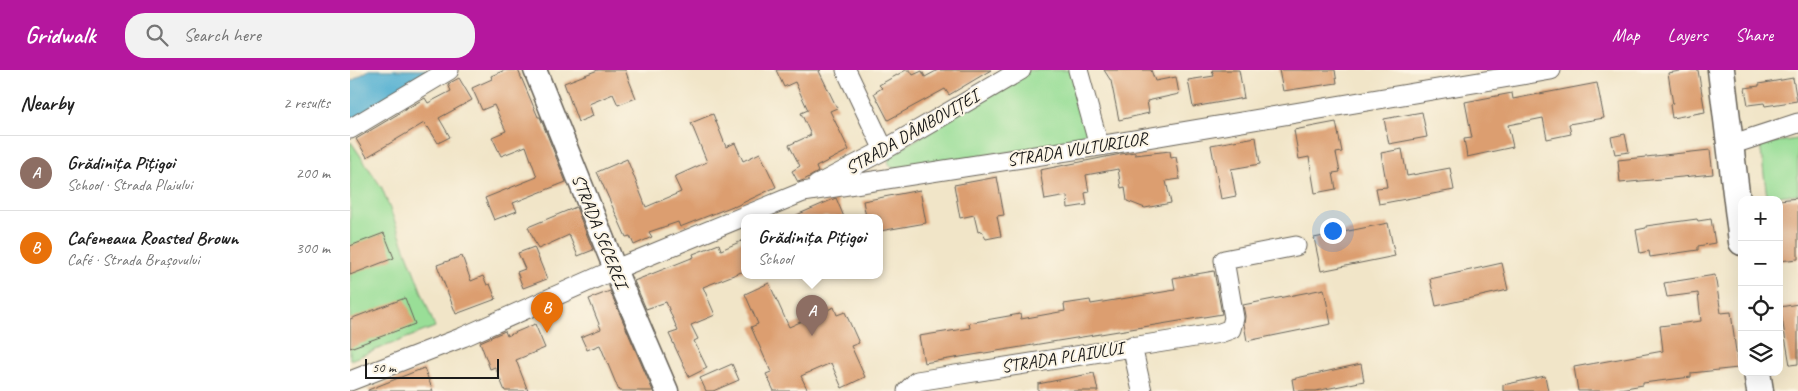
<!DOCTYPE html>
<meta charset="utf-8">
<style>
:root{--surface:#fff;--page:#f2f2f2;--text:#222;--muted:#767676;--line:#e0e0e0;--accent:#b5179e}
body{margin:0;font-family:Caveat,sans-serif;background:var(--page);color:var(--text)}
.controls{position:absolute;right:15px;bottom:15px;display:grid;overflow:hidden;border-radius:10px;box-shadow:0 5px 20px #0002}
.controls button{width:45px;height:45px;display:grid;place-items:center;padding:0;border:0;border-bottom:1px solid var(--line);background:var(--surface);color:var(--text);font:25px sans-serif}
.scale{position:absolute;left:15px;bottom:12px;width:134px;box-sizing:border-box;padding-left:5px;border:2px solid #1c1c1c;border-top:0;font-size:14px;line-height:18px;white-space:nowrap;color:#1c1c1c;-webkit-text-stroke:4px #fcf5e5;paint-order:stroke}
.you{position:absolute;left:982px;top:160px;width:18px;height:18px;margin:-12px;border:4px solid #fff;border-radius:50%;background:#1a73e8;box-shadow:0 0 0 8px #1a73e833}
.badge{display:grid;place-items:center;width:32px;height:32px;border-radius:50%;background:var(--accent);color:#fff;font-size:16px;font-weight:700}
.pin{position:absolute;translate:-50% -41px;filter:drop-shadow(0 1px 2px #0008)}
.pin::after{content:'';position:absolute;top:26px;width:18px;height:15px;background:inherit;clip-path:polygon(0 0,100% 0,50% 100%)}
.popup{position:absolute;left:391px;top:144px;width:142px;height:65px;box-sizing:border-box;display:grid;place-content:center;border-radius:10px;background:var(--surface);filter:drop-shadow(0 1px 4px #0005);font-size:16px;white-space:nowrap;color:var(--muted)}
.popup b{font-size:19px;color:var(--text)}
.popup::after{content:'';position:absolute;left:50%;top:100%;margin-left:-10px;border:10px solid transparent;border-top-color:var(--surface)}
.list{margin:0;padding:0;list-style:none}
h2{display:flex;justify-content:space-between;align-items:center;height:65px;margin:0;padding:0 20px;font-size:21px}
h2 small{font-size:16px;font-weight:400;color:var(--muted)}
.list li{display:grid;grid-template-columns:32px 1fr auto;gap:15px;align-items:center;box-sizing:border-box;height:75px;padding:0 20px;border-top:1px solid var(--line)}
.list b{display:block;font-size:19px;white-space:nowrap}
.list p{margin:0;font-size:16px;white-space:nowrap;color:var(--muted)}
.list em{font-size:16px;font-style:normal;color:var(--muted)}
.icon{flex:none;width:28px;height:28px;fill:none;stroke:currentColor;stroke-width:2;stroke-linecap:round;stroke-linejoin:round}
.map{position:relative;flex:none;width:1448px;height:321px;overflow:hidden}
header{display:flex;align-items:center;gap:30px;box-sizing:border-box;height:70px;padding:0 25px;background:var(--accent);color:#fff}
header strong{font-size:24px}
nav{display:flex;gap:28px;margin-inline-start:auto;font-size:18px}
.search{width:350px;height:45px;background:var(--page);display:flex;align-items:center;gap:12px;box-sizing:border-box;padding:0 18px;border-radius:20px;color:var(--muted);font-size:19px}
main{display:flex}
aside{flex:1;background:var(--surface)}
.map>svg:first-child{display:block}
.green{fill:#99de97;stroke:#5a7d5a}
.water{fill:#54b1d2;stroke:#386677}
.building{fill:#dc9e6f}
.lines{fill:none;stroke-linecap:round;stroke-linejoin:round}
.minor-casing{stroke:#676258;stroke-width:21}
.tertiary-casing{stroke:#676258;stroke-width:25}
.secondary-casing{stroke:#676258;stroke-width:29}
.minor{stroke:#fff;stroke-width:19}
.tertiary{stroke:#fff;stroke-width:22}
.secondary{stroke:#fff;stroke-width:26}
.labels{text-anchor:middle;stroke-width:4;stroke-linejoin:round;paint-order:stroke}
.street-label{font-size:18px;fill:#1c1c1c;stroke:#fcf5e5}
</style>
<header>
<strong>Gridwalk</strong>
<div class="search"><svg class="icon" aria-label="search" viewBox="0 0 24 24"><circle cx="10" cy="10" r="6"/><path d="M15 15l6 6"/></svg>Search here</div>
<nav><a>Map</a><a>Layers</a><a>Share</a></nav>
</header>
<main>
<aside>
<h2>Nearby<small>2 results</small></h2>
<ul class="list">
<li><span class="badge" style="background:#8d6e63">A</span><div><b>Grădinița Pițigoi</b><p>School · Strada Plaiului</p></div><em>200 m</em></li>
<li><span class="badge" style="background:#e8710a">B</span><div><b>Cafeneaua Roasted Brown</b><p>Café · Strada Brașovului</p></div><em>300 m</em></li>
</ul>
</aside>
<div class="map">
<svg width="1448" height="321" viewBox="0 0 1448 321">
<rect width="100%" height="100%" fill="#fcf5e5"/>
<filter id="ink" filterUnits="userSpaceOnUse"><feTurbulence type="fractalNoise" baseFrequency=".02" numOctaves="2"/><feDisplacementMap in="SourceGraphic" scale="10" xChannelSelector="R" yChannelSelector="G"/><feConvolveMatrix kernelMatrix="1 2 1 2 8 2 1 2 1" color-interpolation-filters="sRGB"/></filter>
<filter id="wash" filterUnits="userSpaceOnUse"><feTurbulence type="fractalNoise" baseFrequency=".0096" numOctaves="4" result="noise"/><feDisplacementMap in="SourceGraphic" scale="20" xChannelSelector="R" yChannelSelector="G"/><feGaussianBlur stdDeviation="1.12" result="paint"/><feColorMatrix in="noise" values="0 0 0 0 0 0 0 0 0 0 0 0 0 0 0 0 0 1.4 0 .05"/><feComposite in="paint" operator="in"/></filter>
<g filter="url(#wash)">
<rect width="100%" height="100%" fill="#f1e5c8"/>
<!-- green -->
<path class="green" d="M680,0H721L742,70L543,99L539,94L538,87Z
M1448,69V124L1417,127L1410,74Z
M1,72L32,118L85,257L0,290V73Z"/>
<!-- water -->
<path class="water" d="M19,0H86L0,51V12Z"/>
<g id="blocks">
<!-- building -->
<path class="building" d="M155,0H168L188,47H190L216,112L163,133L167,141L144,150L135,128L187,107L176,76L151,86L142,67L156,61L144,35L132,40L122,18L142,9L141,6Z
M248,0H275L286,28L268,35L263,24L239,34L243,46L228,52L214,13Z
M426,0H471L469,1L487,38L480,41L499,80L466,97L468,102L454,110L448,112L442,101L450,96L439,75L461,65L451,43L458,40L445,12L434,17Z
M556,0H560L563,5L572,1L575,7L588,0H641L599,25L595,19L538,50L524,23L532,18L529,15Z
M754,0H801L805,11L826,7L829,24L797,31L799,43L769,50L761,11Z
M862,0H889L894,28L843,37L838,10L864,6Z
M929,0H985L987,13L933,21Z
M1336,0H1348L1355,42L1322,48L1320,35L1323,34L1318,3Z
M109,8L122,30L89,48L100,67L88,73L78,57L77,58L74,53L17,87L6,69L75,28L78,33L101,21L98,14Z
M1443,8L1447,31L1415,36L1414,33L1398,35L1395,18L1409,16V14Z
M1247,13L1254,48L1219,54L1221,64L1197,69L1193,48L1158,55L1163,77L1117,87L1114,69L1122,68L1115,32L1162,23L1163,29Z
M1072,42L1077,67L1039,74L1034,49Z
M363,44L376,77L385,73L393,91L410,83L426,117L384,137L383,136L330,157L328,152L299,162L302,167L284,175L280,166L276,167L247,102L277,89L296,137L331,122L324,107L357,92L341,53Z
M986,52L992,82L986,83L990,102L983,103L986,119L965,123L959,87L949,89L944,60Z
M1275,64L1279,82L1265,84L1261,67Z
M906,67L910,94L881,99L886,126L871,129L861,75Z
M1052,79L1057,106L1100,98L1104,120L1029,134L1026,118L1037,117L1031,83Z
M1360,80L1363,104L1270,113L1268,90Z
M820,81L821,88L826,87L830,109L816,111L821,133L795,138L777,131L775,117L771,118L768,99L736,105L739,122L735,123L737,135L718,138L717,126L695,130L690,100L771,84L785,82V85Z
M647,107L654,145L647,146L651,166L636,169L631,161L628,162L624,145L610,148L604,115Z
M570,120L576,153L530,161V147H516L513,131Z
M486,128L494,147H442Z
M1448,128V189L1429,191V130Z
M226,137L243,180L228,186L219,165L188,179L178,157Z
M1347,149L1348,151L1361,149L1365,173L1348,176V180L1300,187L1299,181L1290,183L1286,160L1296,158V156Z
M1038,153L1045,186L971,201L964,168Z
M34,163L44,188L0,205V176Z
M394,170V201L353,217L365,245L341,255L348,269L344,271L357,298L339,307L319,264L328,261L316,232L296,239L284,211L344,187L343,184L369,174L371,180Z
M184,177L197,209L173,218L167,202L175,199L168,183Z
M112,186L121,211L133,206L137,215L140,214L146,229L106,244L87,195Z
M1152,193L1158,220L1086,236L1080,209Z
M864,201L872,244L574,293L569,266L620,258L619,253L670,244L671,249L715,241L714,234L740,230L741,234L825,220L823,208Z
M1365,205L1371,243L1381,242L1388,298L1341,303V307L1293,313V315L1258,321H1228L1224,297L1313,281L1310,256L1351,251L1348,223L1317,227L1314,213Z
M419,213L439,257L484,237L487,245L495,242L509,273L501,276L515,307L492,318L481,293L451,306L458,321H424L416,304L421,302L401,257L408,254L395,224Z
M974,219L981,254L897,271L894,254L895,246L893,235Z
M260,221L303,321H269L250,275L237,280L231,267L251,259L239,229Z
M55,228L65,254L0,278V249Z
M1448,234V294L1440,295L1430,237Z
M185,254L195,278L166,290L178,321H155L145,297L140,299L130,272L155,261L157,266Z
M382,294L389,310L363,321H356L350,308Z
M1011,294L1014,311L966,321H944L942,309Z
M74,298L83,321H18V320Z
M744,303L748,321H688V314Z
M1195,306L1198,321H1153V315Z"/>
</g>
</g>
<g filter="url(#ink)">
<use href="#blocks" fill-opacity="0" stroke="#676258" stroke-width="1"/>
<g class="lines">
<defs>
<path id="minor" d="M496,0L534,80
M728,0L749,76
M0,59L99,0
M1380,75L1448,53
M467,115L534,80L671,0
M782,276L792,321
M0,311L113,267L266,199L453,122L749,76L1201,0
M557,321L567,311L870,263L881,259L884,248L874,190L946,176"/>
<path id="tertiary" d="M185,0L271,214L317,321"/>
<path id="secondary" d="M1371,0L1392,172
M1407,302L1410,321"/>
</defs>
<!-- minor casing -->
<use href="#minor" class="minor-casing"/>
<!-- tertiary casing -->
<use href="#tertiary" class="tertiary-casing"/>
<!-- secondary casing -->
<use href="#secondary" class="secondary-casing"/>
<!-- minor -->
<use href="#minor" class="minor"/>
<!-- tertiary -->
<use href="#tertiary" class="tertiary"/>
<!-- secondary -->
<use href="#secondary" class="secondary"/>
</g>
</g>
<g class="labels">
<!-- street labels -->
<g class="street-label">
<text transform="translate(562 62) rotate(-30)" y="6">STRADA DÂMBOVIȚEI</text>
<text transform="translate(727 79) rotate(-9)" y="6">STRADA VULTURILOR</text>
<text transform="translate(250 161) rotate(68)" y="6">STRADA SECEREI</text>
<text transform="translate(712 287) rotate(-9)" y="6">STRADA PLAIULUI</text>
</g>
</g>
</svg>
<div class="controls">
<button>+</button>
<button>−</button>
<button><svg class="icon" aria-label="locate" viewBox="0 0 24 24"><circle cx="12" cy="12" r="6"/><path d="M12 2v4M12 18v4M2 12h4M18 12h4"/></svg></button>
<button><svg class="icon" aria-label="layers" viewBox="0 0 24 24"><path d="M12 4l9 5-9 5-9-5zM3 14l9 5 9-5"/></svg></button>
</div>
<div class="scale">50 m</div>
<div class="you"></div>
<div class="pin badge" style="left:462px;top:266px;background:#8d6e63">A</div>
<div class="popup"><b>Grădinița Pițigoi</b>School</div>
<div class="pin badge" style="left:197px;top:263px;background:#e8710a">B</div>
</div>
</main>
